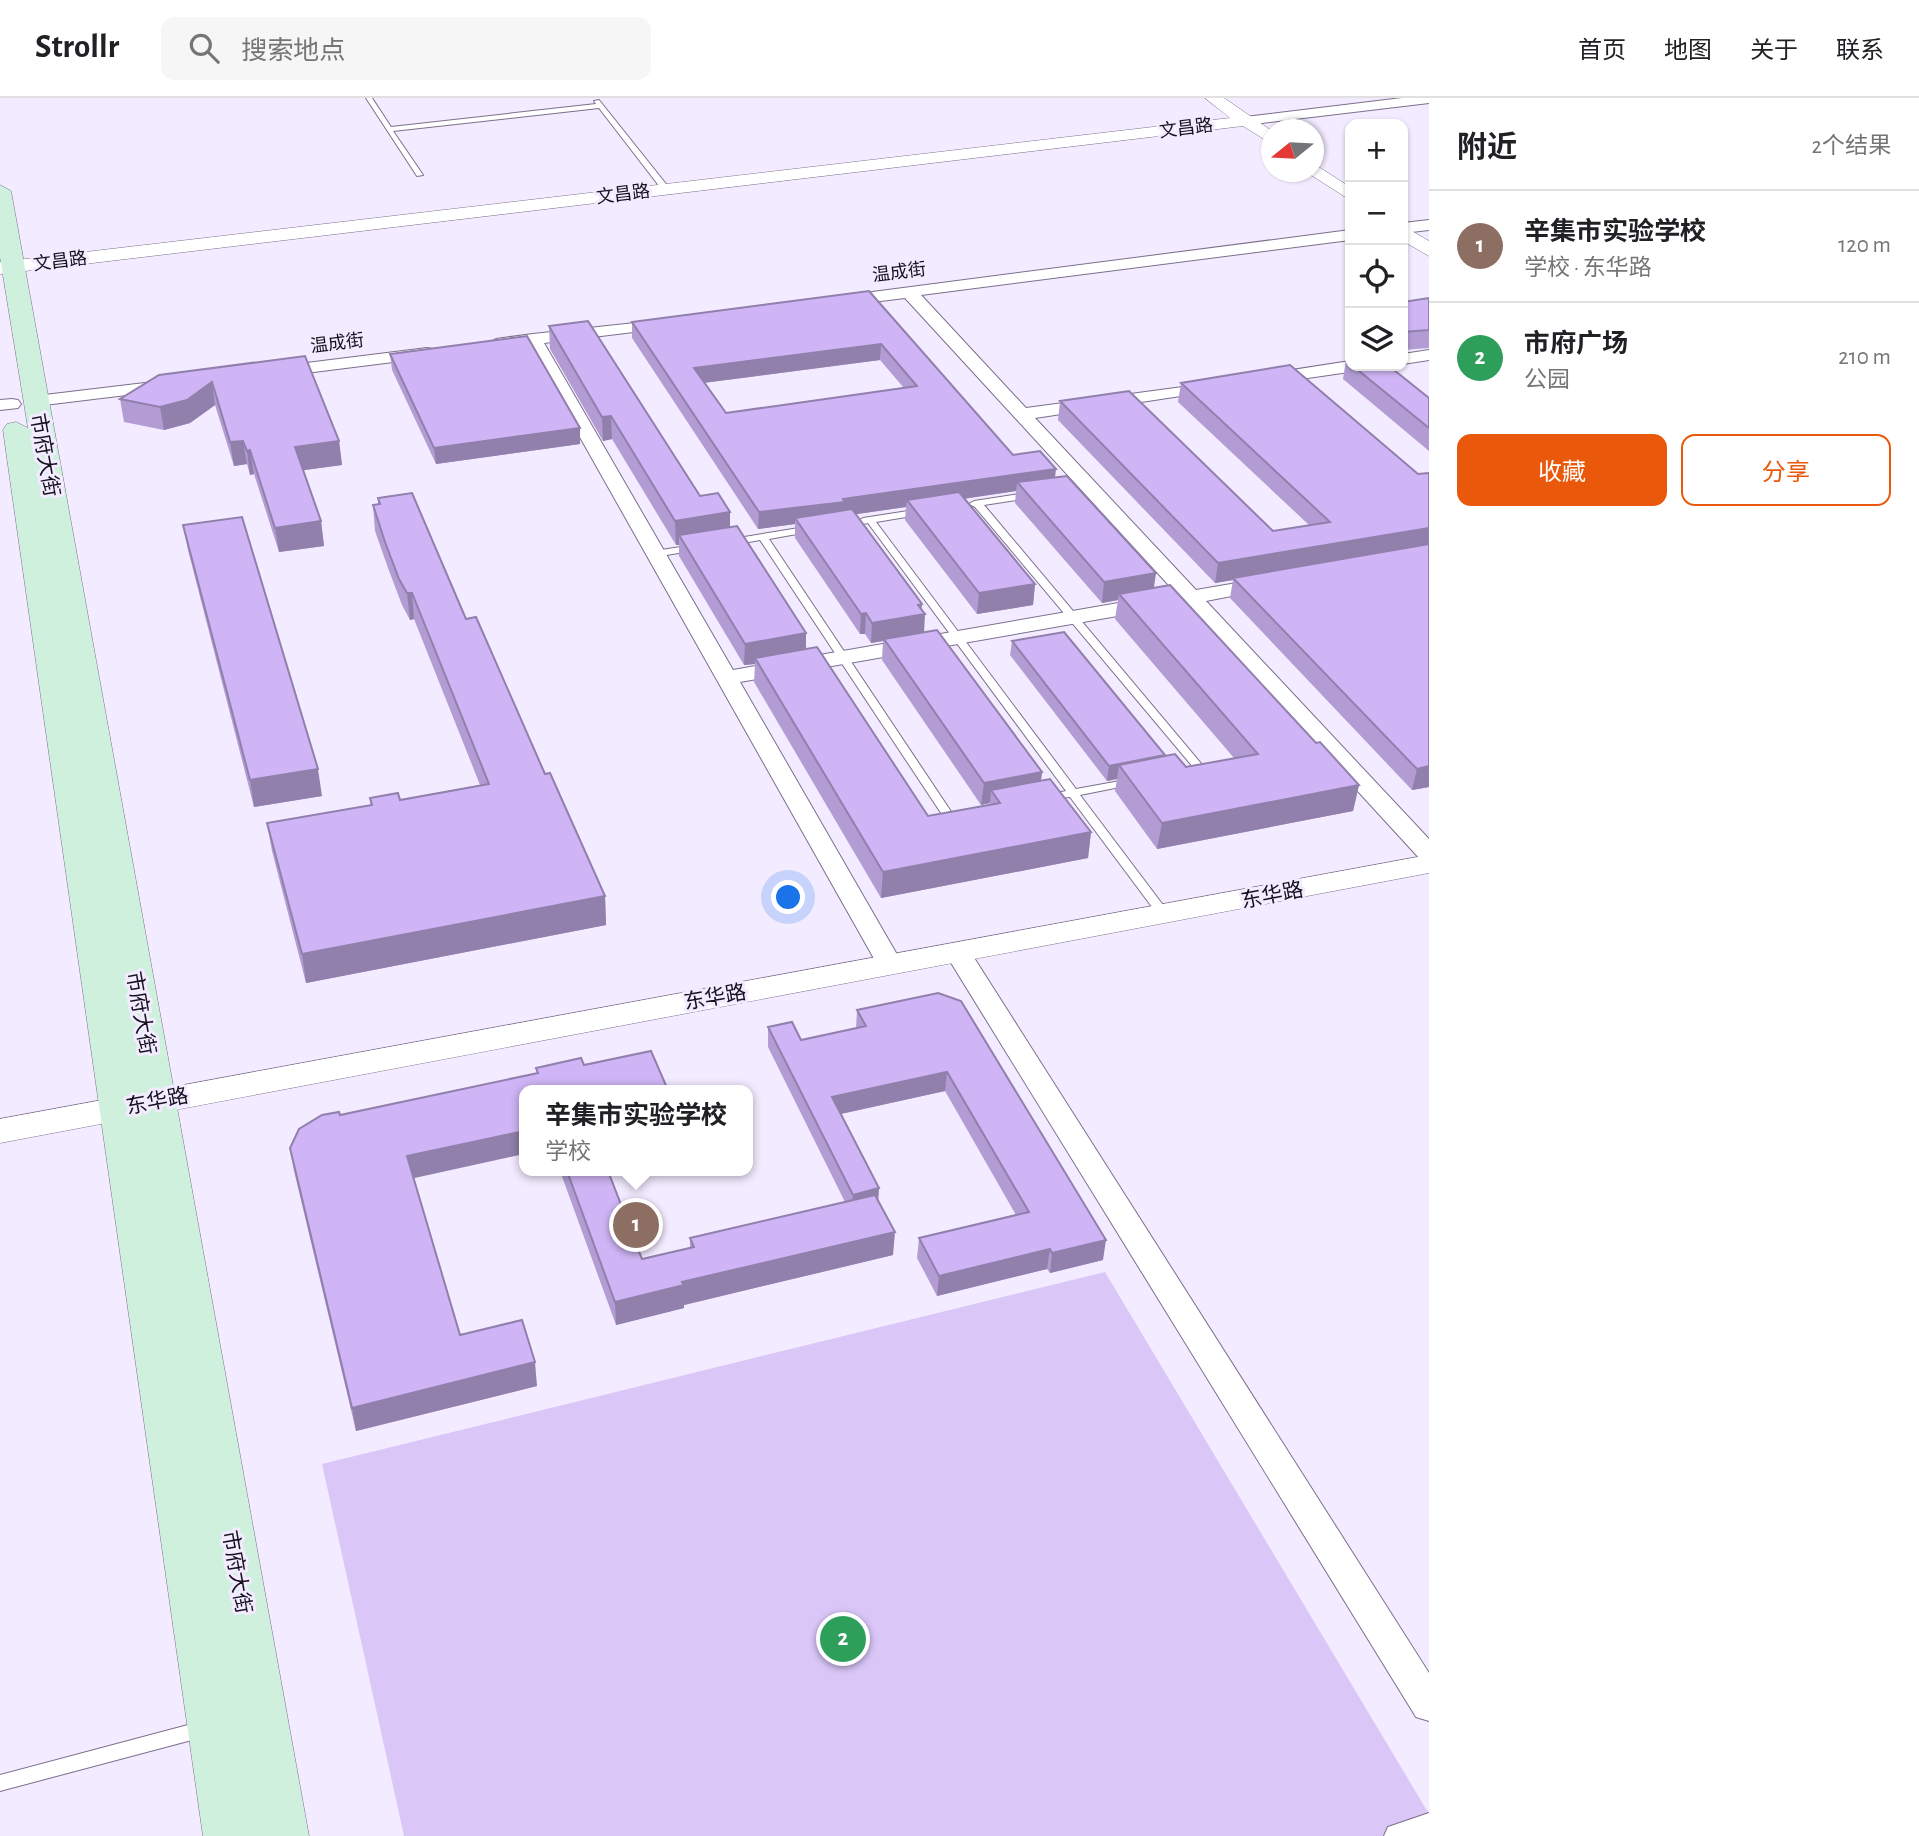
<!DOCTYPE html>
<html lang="zh">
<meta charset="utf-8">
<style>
:root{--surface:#fff;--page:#f6f6f6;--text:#202124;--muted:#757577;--line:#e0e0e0;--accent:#ea580c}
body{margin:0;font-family:"Alegreya Sans","Noto Sans SC",sans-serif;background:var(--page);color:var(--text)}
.controls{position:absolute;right:21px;top:21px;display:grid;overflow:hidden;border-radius:14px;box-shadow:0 2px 5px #0004}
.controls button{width:63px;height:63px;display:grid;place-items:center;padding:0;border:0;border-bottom:2px solid var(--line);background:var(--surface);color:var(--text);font:35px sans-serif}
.compass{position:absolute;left:1261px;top:21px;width:63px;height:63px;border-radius:50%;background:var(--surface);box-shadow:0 2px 5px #0004;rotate:252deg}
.you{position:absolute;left:789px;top:800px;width:24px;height:24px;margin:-18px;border:5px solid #fff;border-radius:50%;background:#1a73e8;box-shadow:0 0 0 10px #1a73e833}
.badge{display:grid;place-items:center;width:46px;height:46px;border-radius:50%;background:var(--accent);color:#fff;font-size:23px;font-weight:700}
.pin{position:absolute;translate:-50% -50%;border:4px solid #fff;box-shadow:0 2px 7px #0006}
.popup{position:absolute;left:519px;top:987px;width:234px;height:91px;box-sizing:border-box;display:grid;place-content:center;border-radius:14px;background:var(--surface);filter:drop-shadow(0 2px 5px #0005);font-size:23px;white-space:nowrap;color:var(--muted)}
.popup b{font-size:26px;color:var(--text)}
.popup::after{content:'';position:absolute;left:50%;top:100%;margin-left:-14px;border:14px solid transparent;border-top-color:var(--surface)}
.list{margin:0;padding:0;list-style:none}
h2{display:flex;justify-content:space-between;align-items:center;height:91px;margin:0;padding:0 28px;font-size:30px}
h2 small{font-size:23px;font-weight:400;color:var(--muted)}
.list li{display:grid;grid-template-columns:46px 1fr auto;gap:21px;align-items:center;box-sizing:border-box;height:112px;padding:0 28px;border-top:2px solid var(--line)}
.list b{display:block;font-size:26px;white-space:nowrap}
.list p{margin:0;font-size:23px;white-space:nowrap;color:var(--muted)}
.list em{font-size:23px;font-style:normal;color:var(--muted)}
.actions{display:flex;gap:14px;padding:21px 28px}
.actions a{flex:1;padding:16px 0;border:2px solid var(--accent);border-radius:14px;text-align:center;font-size:24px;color:var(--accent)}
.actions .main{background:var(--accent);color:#fff}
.icon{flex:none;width:38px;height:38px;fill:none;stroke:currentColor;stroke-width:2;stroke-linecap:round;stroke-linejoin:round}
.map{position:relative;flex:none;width:1429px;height:1738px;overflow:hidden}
header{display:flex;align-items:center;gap:42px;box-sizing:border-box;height:98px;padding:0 35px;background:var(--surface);border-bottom:2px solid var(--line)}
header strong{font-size:33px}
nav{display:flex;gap:38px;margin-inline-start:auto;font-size:24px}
.search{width:490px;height:63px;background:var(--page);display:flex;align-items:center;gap:18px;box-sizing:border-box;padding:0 24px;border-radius:14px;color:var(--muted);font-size:26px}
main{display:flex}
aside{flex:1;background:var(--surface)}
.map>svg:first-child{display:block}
.green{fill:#dac7f8}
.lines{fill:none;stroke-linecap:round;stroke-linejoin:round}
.service-casing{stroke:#7b708c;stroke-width:2}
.pedestrian-casing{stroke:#7b708c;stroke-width:2}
.minor-casing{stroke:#7b708c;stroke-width:2}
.tertiary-casing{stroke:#7b708c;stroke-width:1}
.secondary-casing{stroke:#7b708c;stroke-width:1}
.service{fill:#fff;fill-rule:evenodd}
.pedestrian{fill:#fff;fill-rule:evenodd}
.minor{fill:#fff;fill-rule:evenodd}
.tertiary{fill:#fff;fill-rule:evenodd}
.secondary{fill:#d0f0de;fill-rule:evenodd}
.wall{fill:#b29cd3;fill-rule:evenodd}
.shaded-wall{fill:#917fac}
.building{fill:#cfb5f5;stroke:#917fac;stroke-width:2;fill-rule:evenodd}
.labels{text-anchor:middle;stroke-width:6;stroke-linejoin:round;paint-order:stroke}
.far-street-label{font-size:18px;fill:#16121d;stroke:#f3ebff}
.street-label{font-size:21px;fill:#16121d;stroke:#f3ebff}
</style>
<header>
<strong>Strollr</strong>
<div class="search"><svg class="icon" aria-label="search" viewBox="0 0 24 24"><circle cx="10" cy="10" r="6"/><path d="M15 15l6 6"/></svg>搜索地点</div>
<nav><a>首页</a><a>地图</a><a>关于</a><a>联系</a></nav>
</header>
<main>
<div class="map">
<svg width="1429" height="1738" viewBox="0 0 1429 1738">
<rect width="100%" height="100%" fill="#f3ebff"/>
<!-- green -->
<path class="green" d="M1105,1174L1429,1716V1738H404L322,1366Z"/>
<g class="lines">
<defs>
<path id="service" d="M366,0H372L391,29L596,6L594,3L599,2L670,91L663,93L599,10L393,33L423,77L417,78Z
M1032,394L1035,395V399L984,407L1204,669L1205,671L1204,673L1186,675L1185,673L1186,671L1193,669L975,409L969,406L974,403Z
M921,411L926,414L924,416L876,424L1076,691L1131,681L1135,682L1137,684L1135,686L1080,697L1169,815L1171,818L1169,821H1161L1070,699L1042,702L1040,700L1042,698L1066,693L868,425L863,426L858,423L863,420Z
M811,428L814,429V433L769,441L952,715H963L965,717L963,719L945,721L760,442L732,447L727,444L732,441Z
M693,447L696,448V452L655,459L650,456L655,453Z
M203,1623L209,1625L212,1631L209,1637L203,1639L0,1693V1677Z"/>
<path id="pedestrian" d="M1429,1715V1738H1384L1388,1729Z"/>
<path id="minor" d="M1402,0H1429V5L1245,27L1238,23L1245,19Z
M1429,122V132L1403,135V125Z
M1350,132V142L921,197L1026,310L1220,284L1223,288L1214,293L1035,320L1196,492L1266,480L1273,482L1276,486L1273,490L1206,503L1429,741V763L1420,761L1186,506L740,584L903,867L899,873L890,875L881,873L528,247L496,251L487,246L496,241L533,236L672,221L675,225L672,229L666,230L544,245L733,572L1176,495L905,200L840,208L832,203L834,199Z
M427,250L433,251L436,255L433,259L274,279L265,274L274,269Z
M1429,252V262L1403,266V256Z
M1350,263V268H1365L1356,273L1266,286L1257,281L1266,276Z
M170,282L176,283L179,287L176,291L36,308L27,303L36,298Z
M12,301L18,302L21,306L18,310L0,312V302Z
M958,847L967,849L971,855L1429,1575V1623L1416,1619L945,855L949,849Z"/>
<path id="tertiary" d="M1205,0H1224L1272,33V46L1243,28L0,176V164L1230,20Z
M1314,66L1350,89V102L1308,75L1314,74Z
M1403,128L1429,143V158L1403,143Z
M1429,757V775L0,1045V1021Z"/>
<path id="secondary" d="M0,87L11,93L309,1738H203L3,332L7,326L16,324L28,330L0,159Z"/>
</defs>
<!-- service casing -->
<use href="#service" class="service-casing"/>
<!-- pedestrian casing -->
<use href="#pedestrian" class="pedestrian-casing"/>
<!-- minor casing -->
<use href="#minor" class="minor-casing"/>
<!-- tertiary casing -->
<use href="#tertiary" class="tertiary-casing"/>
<!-- secondary casing -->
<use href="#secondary" class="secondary-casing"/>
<!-- service -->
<use href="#service" class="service"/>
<!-- pedestrian -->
<use href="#pedestrian" class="pedestrian"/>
<!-- minor -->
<use href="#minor" class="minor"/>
<!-- tertiary -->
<use href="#tertiary" class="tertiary"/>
<!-- secondary -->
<use href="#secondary" class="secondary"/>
</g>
<!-- wall -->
<path class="wall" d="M869,193L1013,357L1055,379L1153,490L1359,687L1353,713L1157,751L1115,693L1117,681L1107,683L1010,557L1012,543L1165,657L1186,669L1234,660L1115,521L1118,502L1102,505L1015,405L1016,393L964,401L1035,486L1033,507L977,516L905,422L906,409L856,416L921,511L924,534L1042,674L1041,683L1091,734L1088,760L881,800L754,584L755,566L744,567L679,458V447H676L612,341L603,343L550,251L549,228L700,398L730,414V429L806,551L928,718L990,707V705L981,707L882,562L883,543L871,545L865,536H860L795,440V426L758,431L632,240V224ZM880,262L904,290L726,315L704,285Z
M1429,200V250L1403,252V204Z
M390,256L580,346L436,366L392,272Z
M305,258L339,343L342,367L303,372L321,423L324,448L279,454L254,376L250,377L247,366L234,368L215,307L190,325L164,332L124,324L120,301Z
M1346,262H1350V268H1389L1429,300V353L1343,281Z
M1181,285L1418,376L1429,689L1412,692L1230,500L1233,482L1215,485L1058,322L1060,303L1273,433L1309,427L1178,304Z
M378,400L466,521L545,676L605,798L606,827L306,885L272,753L267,725L371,707L370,700L400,702L480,687L414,521L410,522L402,507L388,470L375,433L373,407L378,406Z
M183,427L322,698L254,709L188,452Z
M938,895L1103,1162L1050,1175L1047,1171L937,1198L917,1160L919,1140L1016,1117L945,993L841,1016L878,1102L893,1157L684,1207V1210L616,1227L560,1073H608L642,1161L690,1150V1140L845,1104L768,949V929L801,942L856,931L857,912Z
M581,960L524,992L414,1080L460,1237L537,1288L356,1333L294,1073L290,1050L340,1017L537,976L536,970Z"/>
<!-- shaded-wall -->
<path class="shaded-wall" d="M881,246L880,262L694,286V270Z
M212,284L215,307L190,325L164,332L160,309Z
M611,318L612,341L603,343L602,319Z
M580,330V346L436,366L434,350Z
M243,343L247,366L234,368L230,344Z
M339,343L342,367L298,373L295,349Z
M250,352L254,376L250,377L247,353Z
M1056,371L1054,388L1017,384L1016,393L912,408L907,402L906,409L844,418L795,420V426L758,431L759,414Z
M730,414V439L679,437V447H676L675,423Z
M321,423L324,448L279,454L275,430Z
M1429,430V449L1233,480V482L1215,485L1218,465Z
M1156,475L1153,496H1119L1118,502L1102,505L1104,484Z
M1035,486L1033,507L977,516L979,495Z
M407,495H412L414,521L410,522Z
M922,506L921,517L925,516L924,536L884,541L883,543L871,545L872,525Z
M866,515L865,536H860L861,516Z
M806,535V557L755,560V566L744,567L745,546Z
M1165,657L1119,667L1117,681L1107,683L1109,668Z
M1429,668V689L1412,692L1417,671Z
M318,671L322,698L254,709L250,682Z
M1042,674L1039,695L991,692L990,705L981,707L984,685Z
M1359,687L1353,713L1157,751L1162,725Z
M1091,734L1088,760L881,800L883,774Z
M605,798L606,827L306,885L302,856Z
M947,974L945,993L831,1018L832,999Z
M524,1033V1056L410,1081L407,1058Z
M879,1090L878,1110L851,1116L853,1097Z
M895,1134L893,1157L684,1207V1210L616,1227L615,1204L682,1184Z
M1106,1142L1103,1162L1050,1175L1052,1155Z
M1050,1151L1047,1171L937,1198L939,1178Z
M535,1264L537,1288L356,1333L352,1310Z"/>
<!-- building -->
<path class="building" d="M869,193L1013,357L1040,353L1056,371L843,401L845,404L759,414L632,224ZM881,246L917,288L726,315L694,270Z
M1429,200V232L1403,234V204Z
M588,223L700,398L718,395L730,414L675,423L611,318L602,319L549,228Z
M527,238L580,330L434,350L390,256Z
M305,258L339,343L295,349L321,423L275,430L250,352L247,353L243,343L230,344L212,284L187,302L160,309L120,301L159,277Z
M1290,267L1418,376L1429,375V430L1218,465L1060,303L1129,293L1273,433L1330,424L1181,285Z
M1353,268H1389L1429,300V330Z
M1067,378L1156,475L1104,484L1017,384Z
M959,394L1035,486L979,495L907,402Z
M412,395L466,521L476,519L545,676L550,675L605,798L302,856L267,725L372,707L370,700L398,695L400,702L489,686L412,495H407L399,481L385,444L373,407L380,406L378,400Z
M852,411L922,506L918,507L925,516L872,525L866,515L861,516L795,420Z
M242,419L318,671L250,682L183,427Z
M737,428L806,535L745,546L679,437Z
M1429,446V668L1417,671L1233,480Z
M1170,487L1316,645L1320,644L1359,687L1162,725L1119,667L1175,656L1186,669L1258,656L1119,496Z
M937,532L1042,674L984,685L884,541Z
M1064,534L1165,657L1109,668L1012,543Z
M817,549L928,718L1000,705L991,692L1050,681L1091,734L883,774L755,560Z
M938,895L961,903L1106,1142L1052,1155L1050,1151L939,1178L919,1140L1029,1114L947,974L832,999L879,1090L853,1097L768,929L792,924L801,942L866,928L857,912Z
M651,953L668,992H524V1033L407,1058L460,1237L522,1222L535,1264L352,1310L290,1050L299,1031L322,1017L339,1014L340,1017L538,975L536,970L581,960L584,967Z
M567,1073H608L642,1161L694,1149L690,1140L875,1097L895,1134L682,1184L684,1187L615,1204Z"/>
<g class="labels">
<!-- far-street labels -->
<g class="far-street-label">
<text transform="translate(1186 30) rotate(-7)" y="6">文昌路</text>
<text transform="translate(623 96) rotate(-7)" y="6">文昌路</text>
<text transform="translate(60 163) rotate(-7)" y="6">文昌路</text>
<text transform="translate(899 174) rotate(-7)" y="6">温成街</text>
<text transform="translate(337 245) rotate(-7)" y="6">温成街</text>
</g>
<!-- street labels -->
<g class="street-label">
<text transform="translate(45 357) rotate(80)" y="7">市府大街</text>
<text transform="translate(1272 797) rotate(-11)" y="7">东华路</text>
<text transform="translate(715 899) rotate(-10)" y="7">东华路</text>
<text transform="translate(141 915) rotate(80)" y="7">市府大街</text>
<text transform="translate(157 1003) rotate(-11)" y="7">东华路</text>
<text transform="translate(237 1474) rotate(80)" y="7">市府大街</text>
</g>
</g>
</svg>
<div class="controls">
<button>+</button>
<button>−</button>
<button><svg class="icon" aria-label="locate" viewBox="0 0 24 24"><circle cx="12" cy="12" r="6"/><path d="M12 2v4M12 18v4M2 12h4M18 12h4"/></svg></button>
<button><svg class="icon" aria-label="layers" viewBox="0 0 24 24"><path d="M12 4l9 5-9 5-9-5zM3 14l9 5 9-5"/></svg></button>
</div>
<svg class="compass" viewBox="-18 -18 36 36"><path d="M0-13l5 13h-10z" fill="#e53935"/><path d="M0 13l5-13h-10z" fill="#757577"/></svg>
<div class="you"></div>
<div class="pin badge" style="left:636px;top:1127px;background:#8d6e63">1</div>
<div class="popup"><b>辛集市实验学校</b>学校</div>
<div class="pin badge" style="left:843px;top:1541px;background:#2e9e5b">2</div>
</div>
<aside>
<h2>附近<small>2个结果</small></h2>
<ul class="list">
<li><span class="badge" style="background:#8d6e63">1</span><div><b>辛集市实验学校</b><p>学校 · 东华路</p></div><em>120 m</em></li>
<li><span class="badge" style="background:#2e9e5b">2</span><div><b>市府广场</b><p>公园</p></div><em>210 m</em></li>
</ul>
<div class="actions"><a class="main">收藏</a><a>分享</a></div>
</aside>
</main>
